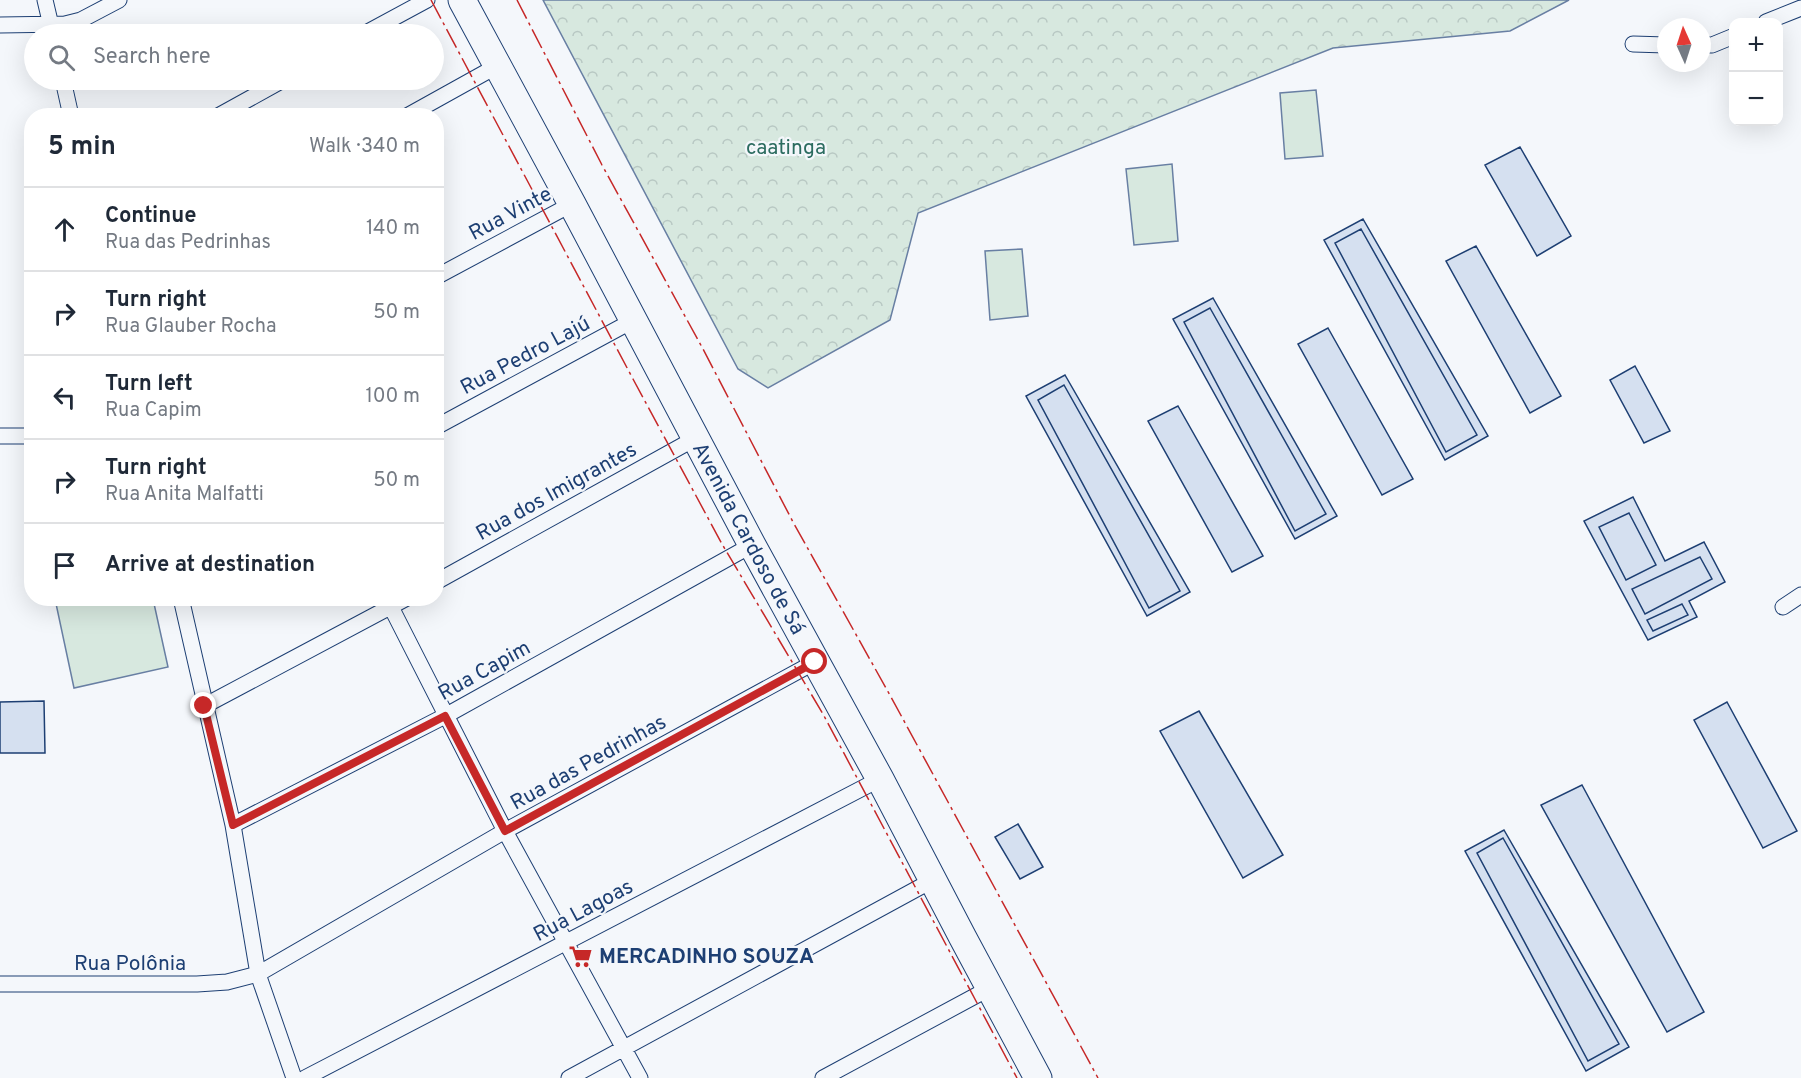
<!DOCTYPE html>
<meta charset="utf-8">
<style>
:root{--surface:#fff;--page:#f2f2f3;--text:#1f2937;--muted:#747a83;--line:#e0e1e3}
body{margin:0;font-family:Overpass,sans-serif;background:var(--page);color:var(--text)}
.controls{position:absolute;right:18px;top:18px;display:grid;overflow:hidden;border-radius:12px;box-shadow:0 6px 24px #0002}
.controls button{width:54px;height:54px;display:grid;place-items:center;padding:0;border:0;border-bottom:2px solid var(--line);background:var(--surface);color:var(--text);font:30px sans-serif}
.compass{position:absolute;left:1657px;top:18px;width:54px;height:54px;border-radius:50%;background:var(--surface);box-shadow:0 6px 24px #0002;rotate:357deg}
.stop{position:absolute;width:18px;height:18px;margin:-14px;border:4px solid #c62828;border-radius:50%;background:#fff}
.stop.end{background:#c62828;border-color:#fff;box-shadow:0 2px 6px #0008}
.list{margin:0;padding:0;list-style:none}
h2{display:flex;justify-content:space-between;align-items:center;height:78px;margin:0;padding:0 24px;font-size:26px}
h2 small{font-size:20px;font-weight:400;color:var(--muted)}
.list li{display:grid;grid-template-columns:39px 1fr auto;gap:18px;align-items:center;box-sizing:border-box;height:84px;padding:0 24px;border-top:2px solid var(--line)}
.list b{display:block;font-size:22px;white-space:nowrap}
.list p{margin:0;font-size:20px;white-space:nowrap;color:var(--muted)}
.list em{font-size:20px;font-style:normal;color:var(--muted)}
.icon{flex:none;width:33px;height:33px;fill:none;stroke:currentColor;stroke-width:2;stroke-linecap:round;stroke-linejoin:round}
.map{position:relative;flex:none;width:1801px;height:1078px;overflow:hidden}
.search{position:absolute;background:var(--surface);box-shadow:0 6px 24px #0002;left:24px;top:24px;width:420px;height:66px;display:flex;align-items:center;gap:15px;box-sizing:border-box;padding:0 21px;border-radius:33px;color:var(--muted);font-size:22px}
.panel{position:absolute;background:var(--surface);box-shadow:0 6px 24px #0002;left:24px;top:108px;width:420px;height:498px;border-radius:24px}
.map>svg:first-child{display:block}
.green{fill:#d7e8df;stroke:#687fa3;stroke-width:1.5}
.forest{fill:url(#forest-crowns);stroke:#687fa3;stroke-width:1.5}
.building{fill:#d5e0f0;stroke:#1d3f73;stroke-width:1.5}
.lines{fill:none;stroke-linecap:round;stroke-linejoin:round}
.street-casing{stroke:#1d3f73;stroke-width:17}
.highway-casing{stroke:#1d3f73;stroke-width:29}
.street{stroke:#f4f7fb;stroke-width:15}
.highway{stroke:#f4f7fb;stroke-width:27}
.power{stroke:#c62828;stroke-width:1.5;stroke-dasharray:21 4.5 3 4.5;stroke-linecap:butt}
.route{stroke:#c62828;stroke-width:8}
.labels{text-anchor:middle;stroke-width:4.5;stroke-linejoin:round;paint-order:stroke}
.park-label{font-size:21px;fill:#2c6c60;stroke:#f4f7fb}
.street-label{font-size:21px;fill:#1d3f73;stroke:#f4f7fb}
.poi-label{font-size:21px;font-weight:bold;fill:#1d3f73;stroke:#f4f7fb;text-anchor:start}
</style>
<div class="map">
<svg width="1801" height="1078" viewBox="0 0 1801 1078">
<defs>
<pattern id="forest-crowns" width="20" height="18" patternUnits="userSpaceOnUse" patternTransform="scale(1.5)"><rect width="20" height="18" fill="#d7e8df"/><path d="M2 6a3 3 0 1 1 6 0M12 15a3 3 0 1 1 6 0" fill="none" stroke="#b8c8c3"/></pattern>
</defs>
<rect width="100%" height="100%" fill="#f4f7fb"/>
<!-- green -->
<path class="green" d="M1316,90L1323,156L1285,159L1280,93Z
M1172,164L1178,241L1134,245L1126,169Z
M1022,249L1028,316L990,320L985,251Z
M55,599H153L168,667L74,688Z"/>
<!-- forest -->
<path class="forest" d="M543,0H1569L1510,31L1333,48L918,213L890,320L768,388L738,369Z"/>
<!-- building -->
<path class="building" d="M1520,147L1571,236L1537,256L1485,165Z
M1363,219L1488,436L1445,460L1324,240Z
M1361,229L1477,435L1446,452L1335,243Z
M1476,246L1561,396L1530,413L1446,261Z
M1213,298L1337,516L1295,539L1173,319Z
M1210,308L1326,514L1295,531L1184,322Z
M1328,328L1413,479L1382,495L1298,344Z
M1635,366L1670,431L1644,443L1610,380Z
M1065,375L1190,592L1147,616L1026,396Z
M1064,385L1180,591L1149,608L1038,400Z
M1178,406L1263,556L1232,572L1148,421Z
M1633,497L1665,561L1704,542L1725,582L1689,601L1697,617L1648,640L1584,521Z
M1629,513L1656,565L1626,580L1599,527Z
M1700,557L1712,579L1645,614L1632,589Z
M1682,604L1688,615L1653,631L1647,620Z
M44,701L45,753H0V702Z
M1727,702L1797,831L1763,848L1694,720Z
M1199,711L1283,855L1243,878L1160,731Z
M1582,785L1704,1012L1667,1032L1541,805Z
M1018,824L1043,867L1020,879L995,837Z
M1504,830L1629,1047L1586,1071L1465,851Z
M1503,838L1619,1044L1588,1061L1477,853Z"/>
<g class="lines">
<defs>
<path id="street" d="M45,0L53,34
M1766,22L1801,8
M0,25L65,24L81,20L119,0
M364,34L427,0
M1633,44L1666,45
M1702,45H1712L1734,36
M63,80L71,116
M218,116L283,80
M407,116L497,66
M436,277L572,204
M436,427L634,320
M0,436H32
M436,582L696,438
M181,598L233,825L258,974L294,1078
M391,607L505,831L640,1078
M1783,607L1801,595
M204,706L407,598
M233,825L445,716L752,545
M0,984H197L227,982L258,974L505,831L815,662
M305,1078L880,779
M569,1078L933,880
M823,1078L990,988"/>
<g id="highway">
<path id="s1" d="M462,0L572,204L752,545L880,779L963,938L1038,1078"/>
</g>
</defs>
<!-- street casing -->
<use href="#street" class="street-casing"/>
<!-- highway casing -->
<use href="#highway" class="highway-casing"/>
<!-- street -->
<use href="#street" class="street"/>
<!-- highway -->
<use href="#highway" class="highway"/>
<!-- power -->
<path class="power" d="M431,0L633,379L722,544L823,714L1017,1078
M517,0L602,165L703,349L793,522L891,697L1098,1078"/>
</g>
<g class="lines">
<!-- route -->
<path class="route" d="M204,706L233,825L445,716L505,831L815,662"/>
</g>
<!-- icons -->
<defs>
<symbol id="supermarket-bare" viewBox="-9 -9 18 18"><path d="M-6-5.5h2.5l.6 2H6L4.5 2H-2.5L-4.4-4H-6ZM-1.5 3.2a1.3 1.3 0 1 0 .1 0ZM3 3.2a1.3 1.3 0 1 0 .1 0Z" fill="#c62828" stroke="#f4f7fb" stroke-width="2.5" paint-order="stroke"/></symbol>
</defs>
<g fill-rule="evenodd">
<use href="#supermarket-bare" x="564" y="940" width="33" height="33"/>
</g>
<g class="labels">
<!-- park labels -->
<g class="park-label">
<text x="786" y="154">caatinga</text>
</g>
<!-- street labels -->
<g class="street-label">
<text transform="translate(510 213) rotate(-28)" y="7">Rua Vinte</text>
<text transform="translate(525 355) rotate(-28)" y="7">Rua Pedro Lajú</text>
<text transform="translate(556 491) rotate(-29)" y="7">Rua dos Imigrantes</text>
<text dy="7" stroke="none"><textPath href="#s1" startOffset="610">Avenida Cardoso de Sá</textPath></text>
<text transform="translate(484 670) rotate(-29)" y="7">Rua Capim</text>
<text transform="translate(588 762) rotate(-29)" y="7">Rua das Pedrinhas</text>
<text transform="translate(583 910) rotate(-28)" y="7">Rua Lagoas</text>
<text x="130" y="970">Rua Polônia</text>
</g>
<!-- poi labels -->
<g class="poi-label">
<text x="599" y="963">MERCADINHO SOUZA</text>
</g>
</g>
</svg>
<div class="controls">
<button>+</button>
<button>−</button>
</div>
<svg class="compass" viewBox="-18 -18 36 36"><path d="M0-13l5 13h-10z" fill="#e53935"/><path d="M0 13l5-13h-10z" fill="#747a83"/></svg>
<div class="stop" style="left:815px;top:662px"></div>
<div class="stop end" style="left:204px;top:706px"></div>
<div class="search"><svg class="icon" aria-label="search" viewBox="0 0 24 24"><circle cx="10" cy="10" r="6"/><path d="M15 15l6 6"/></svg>Search here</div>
<section class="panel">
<h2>5 min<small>Walk · 340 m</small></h2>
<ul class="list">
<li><svg class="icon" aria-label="ahead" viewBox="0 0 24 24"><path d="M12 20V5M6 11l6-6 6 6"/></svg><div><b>Continue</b><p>Rua das Pedrinhas</p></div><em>140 m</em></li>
<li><svg class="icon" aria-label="right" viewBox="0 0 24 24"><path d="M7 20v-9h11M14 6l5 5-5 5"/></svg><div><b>Turn right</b><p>Rua Glauber Rocha</p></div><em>50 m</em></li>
<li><svg class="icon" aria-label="left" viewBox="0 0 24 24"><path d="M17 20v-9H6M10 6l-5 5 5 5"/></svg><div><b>Turn left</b><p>Rua Capim</p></div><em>100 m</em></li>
<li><svg class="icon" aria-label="right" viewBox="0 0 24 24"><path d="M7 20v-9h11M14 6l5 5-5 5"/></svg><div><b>Turn right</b><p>Rua Anita Malfatti</p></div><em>50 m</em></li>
<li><svg class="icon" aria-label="arrive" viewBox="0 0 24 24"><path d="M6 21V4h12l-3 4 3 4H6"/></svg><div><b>Arrive at destination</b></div></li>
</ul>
</section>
</div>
